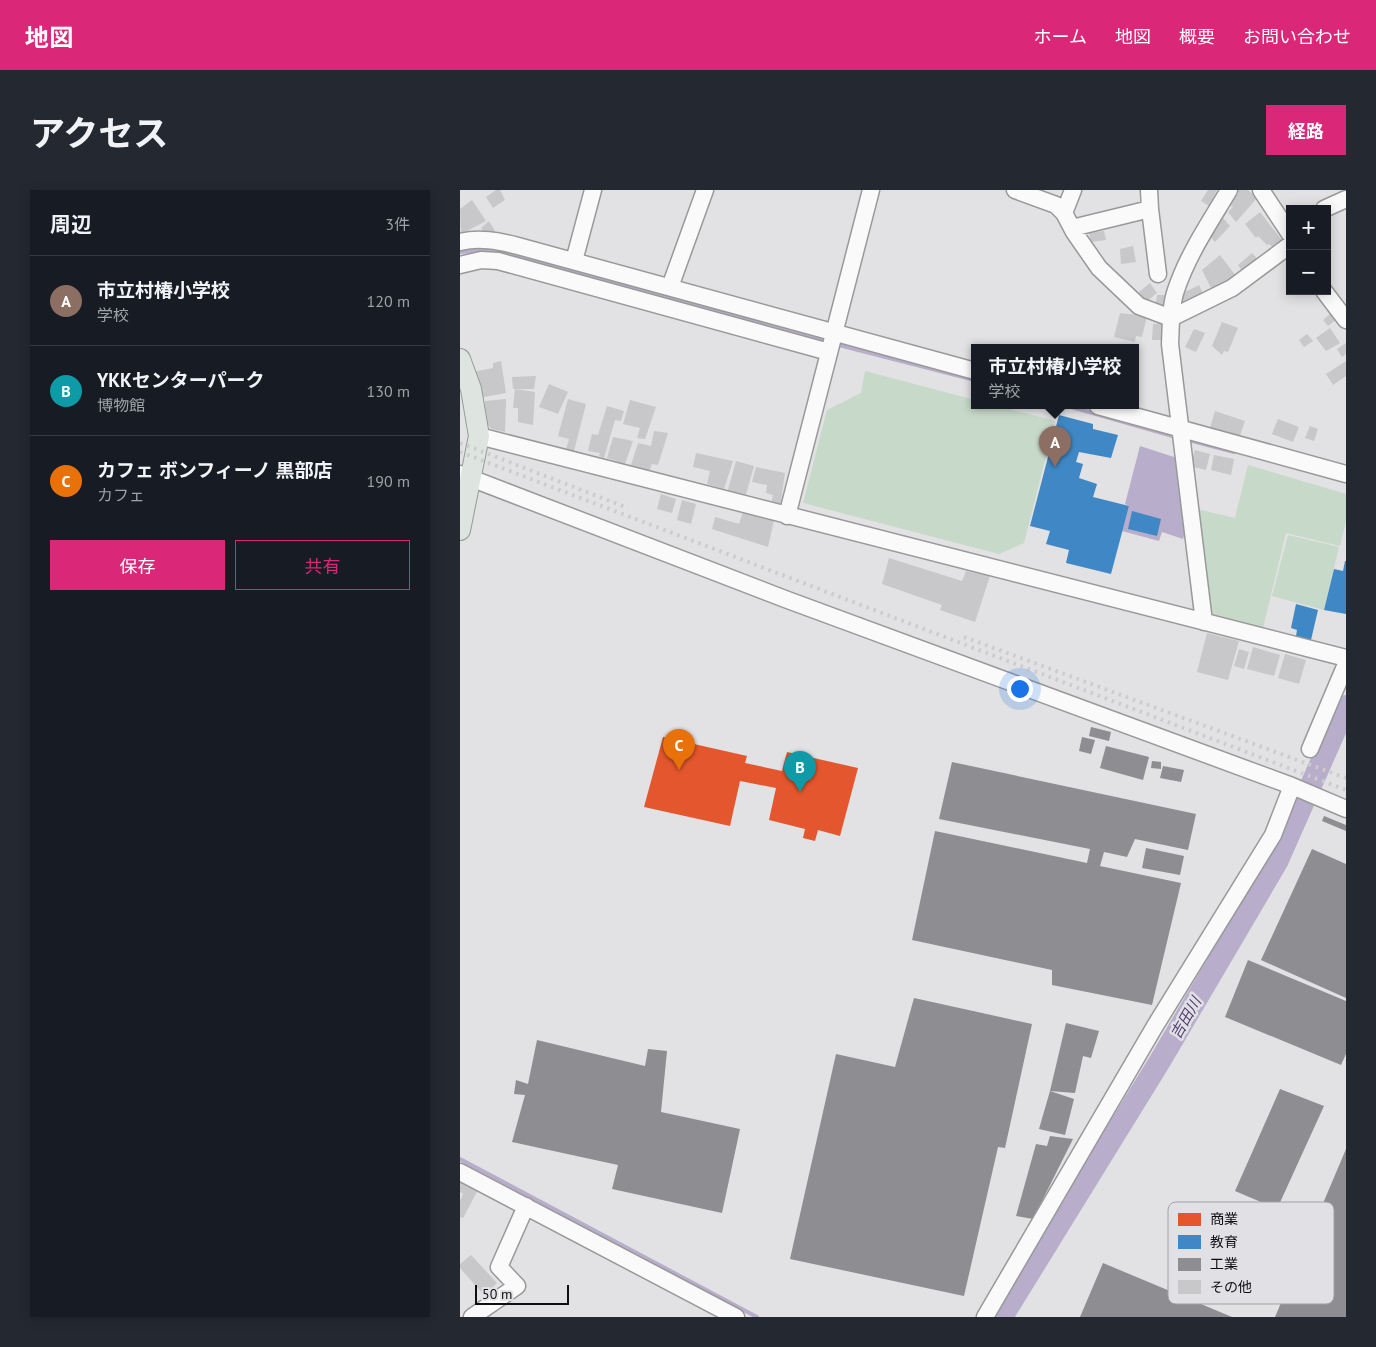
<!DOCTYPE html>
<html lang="ja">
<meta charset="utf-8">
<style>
:root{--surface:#171b24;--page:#242831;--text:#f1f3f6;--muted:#9ea1a6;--line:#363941;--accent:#db2777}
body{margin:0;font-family:"PT Sans","Noto Sans JP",sans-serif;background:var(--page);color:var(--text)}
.controls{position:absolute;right:15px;top:15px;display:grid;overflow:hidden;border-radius:0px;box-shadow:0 2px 12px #0003}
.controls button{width:45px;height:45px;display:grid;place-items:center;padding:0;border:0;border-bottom:1px solid var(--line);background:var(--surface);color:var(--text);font:25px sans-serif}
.scale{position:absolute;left:15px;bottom:12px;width:94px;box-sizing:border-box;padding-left:5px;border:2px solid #0f0e10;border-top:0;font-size:14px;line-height:18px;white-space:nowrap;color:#0f0e10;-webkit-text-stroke:4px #e1e0e4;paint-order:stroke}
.you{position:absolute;left:559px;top:498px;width:18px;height:18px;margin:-12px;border:4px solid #fff;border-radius:50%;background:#1a73e8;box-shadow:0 0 0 8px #1a73e833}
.badge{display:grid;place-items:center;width:32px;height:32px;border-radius:50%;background:var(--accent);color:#fff;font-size:16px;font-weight:700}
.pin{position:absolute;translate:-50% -41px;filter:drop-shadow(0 1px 2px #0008)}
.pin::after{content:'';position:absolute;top:26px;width:18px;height:15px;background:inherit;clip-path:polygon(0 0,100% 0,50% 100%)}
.popup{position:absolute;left:511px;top:154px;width:168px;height:65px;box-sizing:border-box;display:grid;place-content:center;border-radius:0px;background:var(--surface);filter:drop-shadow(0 1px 4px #0005);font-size:16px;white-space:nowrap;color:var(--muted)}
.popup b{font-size:19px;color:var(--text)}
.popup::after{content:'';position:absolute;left:50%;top:100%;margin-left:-10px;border:10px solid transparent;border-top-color:var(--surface)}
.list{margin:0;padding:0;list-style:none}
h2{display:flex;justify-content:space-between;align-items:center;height:65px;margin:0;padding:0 20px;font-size:21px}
h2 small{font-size:16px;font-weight:400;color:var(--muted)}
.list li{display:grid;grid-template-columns:32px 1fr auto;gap:15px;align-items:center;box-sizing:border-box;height:90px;padding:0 20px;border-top:1px solid var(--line)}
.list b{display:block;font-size:19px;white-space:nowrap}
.list p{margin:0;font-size:16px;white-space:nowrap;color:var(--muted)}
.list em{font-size:16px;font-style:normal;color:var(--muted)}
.actions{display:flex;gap:10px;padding:15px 20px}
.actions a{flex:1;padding:11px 0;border:1px solid var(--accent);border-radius:0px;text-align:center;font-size:18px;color:var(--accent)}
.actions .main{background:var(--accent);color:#fff}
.map{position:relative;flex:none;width:886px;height:1127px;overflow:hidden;border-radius:0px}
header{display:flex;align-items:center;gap:30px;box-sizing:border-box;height:70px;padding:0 25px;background:var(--accent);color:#fff}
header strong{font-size:24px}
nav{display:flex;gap:28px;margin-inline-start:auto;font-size:18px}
.intro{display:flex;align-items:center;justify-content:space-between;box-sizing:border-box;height:120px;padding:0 30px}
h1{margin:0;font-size:35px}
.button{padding:12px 22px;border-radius:0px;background:var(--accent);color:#fff;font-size:18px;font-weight:700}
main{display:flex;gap:30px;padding:0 30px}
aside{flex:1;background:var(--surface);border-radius:0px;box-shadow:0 2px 12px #0003}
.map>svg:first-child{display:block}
.green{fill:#c7d9c9}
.water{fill:#b8adca}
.shops{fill:#e4572e}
.schools{fill:#3f88c5}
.industry{fill:#8d8d92}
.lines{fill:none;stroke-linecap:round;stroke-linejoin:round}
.stream{stroke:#b8adca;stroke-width:4}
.river{stroke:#b8adca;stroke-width:22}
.building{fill:#c8c7c9}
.minor-casing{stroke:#99999a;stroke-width:19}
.major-casing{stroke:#919d94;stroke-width:22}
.minor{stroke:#fbfafb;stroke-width:16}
.major{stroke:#dee5e0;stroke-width:20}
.rail{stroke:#ccc;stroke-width:4;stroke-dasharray:2.5 5;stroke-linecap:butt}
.labels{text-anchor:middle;stroke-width:5;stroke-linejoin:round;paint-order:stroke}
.water-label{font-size:15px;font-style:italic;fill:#533e72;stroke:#e1e0e4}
.key{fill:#e1e0e4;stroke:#a2a1a4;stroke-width:1}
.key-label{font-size:14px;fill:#0f0e10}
</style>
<header>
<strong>地図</strong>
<nav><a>ホーム</a><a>地図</a><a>概要</a><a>お問い合わせ</a></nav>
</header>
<div class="intro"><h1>アクセス</h1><a class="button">経路</a></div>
<main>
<aside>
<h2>周辺<small>3件</small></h2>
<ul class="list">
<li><span class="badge" style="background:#8d6e63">A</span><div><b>市立村椿小学校</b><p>学校</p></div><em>120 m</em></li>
<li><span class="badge" style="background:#0f9aa8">B</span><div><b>YKKセンターパーク</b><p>博物館</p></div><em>130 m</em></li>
<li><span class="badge" style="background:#e8710a">C</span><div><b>カフェ ボンフィーノ 黒部店</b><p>カフェ</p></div><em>190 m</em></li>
</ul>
<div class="actions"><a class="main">保存</a><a>共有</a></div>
</aside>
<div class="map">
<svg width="886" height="1127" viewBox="0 0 886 1127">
<rect width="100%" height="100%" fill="#e2e1e3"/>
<!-- green -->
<path class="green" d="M405,181L515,210V216H538L595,231L564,353L539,364L343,313L367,220L401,203Z
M788,275L886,304V332L880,356L826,343L803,438L751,425L737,319L775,328Z
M828,345L879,357L864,420L812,406Z"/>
<!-- water -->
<path class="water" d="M680,256L717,268L727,336L723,349L702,342L699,351L662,341L669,316L665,314Z"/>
<!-- shops -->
<path class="shops" d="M203,547L287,566L285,573L322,581L327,562L398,578L380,646L358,640L355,651L343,648L345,639L309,630L316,598L280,591L270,636L184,617Z"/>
<!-- schools -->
<path class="schools" d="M599,225L633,234V239L658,245L651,268L619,262L616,272L623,274L619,288L637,294L633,307L669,316L651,384L606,373L609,360L586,354L590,341L570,336Z
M672,321L701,329L697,346L668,339Z
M885,371H886V424L864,420L874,379L883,381Z
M836,414L858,420L851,450L836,446L837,440L831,438Z"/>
<!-- industry -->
<path class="industry" d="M631,537L651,542L649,551L629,546Z
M622,547L635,550L631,564L619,561Z
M646,556L689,567L683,590L640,578Z
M692,571L701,572V579L691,578Z
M492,572L736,624L728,660L675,649L667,667L644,662L640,676L721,693L692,815L592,795V780L452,750L475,641L627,673L630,659L479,629Z
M703,576L724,580L721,592L700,588Z
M864,626L886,635V641L862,631Z
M686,658L724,666L720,685L682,678Z
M852,659L886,674V808L801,770Z
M788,770L886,811V864L881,875L765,827Z
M454,808L572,834L545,958L538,957L504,1106L330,1069L376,864L435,877Z
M606,833L639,841L631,868L623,866L615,903L590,901Z
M77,850L185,876L188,859L207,861L201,922L280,939L262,1023L152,999L158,975L52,952L65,905L54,904L56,890L68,894Z
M820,899L864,916L817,1019L775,1001Z
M590,901L614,909L605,945L579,939Z
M590,946L613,949L573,1029L556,1026L576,954L587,956Z
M886,959V1127H815Z
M643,1073L772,1127H620Z"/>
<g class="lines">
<!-- stream -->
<path class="stream" d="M0,62L30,60L45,64L368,152
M375,154L515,190
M608,216L716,247
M725,249L774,262
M0,969L297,1127"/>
<!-- river -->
<path class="river" d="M542,1127L700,871L817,672L886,516"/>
</g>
<!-- building -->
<path class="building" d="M36,0H40L45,10L33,18L26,7Z
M748,0H757L749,16L741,11Z
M775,0H788L797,8L776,32L768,22L773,17L769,14L779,3Z
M12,10L26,31L1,44L0,19Z
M800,22L824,53L816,60L809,54L807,55L798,46L796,48L785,34Z
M763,28L770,36L755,52L749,45Z
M29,31L35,41L26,45L21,38Z
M644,41L646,50L631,52L629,43Z
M673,56L676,72L661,74L660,59Z
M792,63L799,71L784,84L778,75Z
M760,65L776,86L753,102L742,80Z
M690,93L697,103L686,112L679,102Z
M739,95L744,106L720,120L717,113L723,109L721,104Z
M697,105H706L704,119L695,118Z
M872,122L877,129L868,136L863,130Z
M660,123L687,126L682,147L676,146L675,152L654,147Z
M762,132L778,138L768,162L764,161L762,165L752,156Z
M703,133L702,150H692L693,134Z
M870,138L880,153L866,161L856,148Z
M734,139L745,143L736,162L725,157Z
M847,144L853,151L844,157L839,150Z
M886,153V164L882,167L877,159Z
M41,171L46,203L18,208L13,182L33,178V173Z
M886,171V186L873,195L866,184Z
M76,186L74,199H53L52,187Z
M89,194L108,202L98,224L79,217Z
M55,199L75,202L73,235L58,232V218H53Z
M46,209L45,242L32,239L23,230L25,211Z
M108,209L126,214L114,261L106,259L109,249L98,246Z
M170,210L196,217L185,249L177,248L180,238L163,234Z
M147,216L164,221L161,231L155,230L144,268L139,266L140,263L128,261L132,244L138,245Z
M755,221L785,231L779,248L750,238Z
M818,229L839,237L833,252L812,244Z
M850,236L858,239L854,251L845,248Z
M194,241L208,243L198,275L192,274L189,282L170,278L178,253L191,256Z
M153,247L173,251L165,274L147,268Z
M735,260L750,264L746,280L730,276Z
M236,263L273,271L264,299L247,294L250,281L233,277Z
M754,265L774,269L771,285L751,280Z
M276,271L294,276L285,308L267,303Z
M296,277L325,283L320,317L311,314L313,305L306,303L307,295L292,292Z
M201,304L216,309L212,323L197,319Z
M222,310L236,314L231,334L217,330Z
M283,322L314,330L308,357L252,339L255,327L279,334Z
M429,368L502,391L506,381L530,386L515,432L480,420L482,415L422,394Z
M747,443L779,451L768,490L737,482Z
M793,457L820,465L814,486L787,479Z
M779,459L789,462L784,479L774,476Z
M825,464L846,470L839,494L818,488Z
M0,991L18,1000L3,1028L0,1027V1011L3,1004L0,1002Z
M11,1065L37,1093L24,1105L0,1078V1074Z"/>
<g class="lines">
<defs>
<path id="minor" d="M555,0L596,15L604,23L614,42L639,78L679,116L711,128L772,98L830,55
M801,0L830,44
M690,19L698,84
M864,19L886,9
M604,23L613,0
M612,38L690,19L689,0
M0,52C19,47 39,51 58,56L515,181
M114,71L133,0
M0,75L21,70L38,71L369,162
M210,97L245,0
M864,101L886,130
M638,216L886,284
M19,246L886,468
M0,284L325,409L832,596L886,619
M327,326L411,0
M744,432L710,154C711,137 710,117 716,100C728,64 750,32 769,0
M850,559L886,474
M0,982L276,1127
M12,1127L57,1096L39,1077L66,1016
M525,1127L695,836L813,645L832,596"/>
<path id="major" d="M0,169L11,199L19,246L0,340"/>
</defs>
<!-- minor casing -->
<use href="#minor" class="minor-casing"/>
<!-- major casing -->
<use href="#major" class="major-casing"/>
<!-- minor -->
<use href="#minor" class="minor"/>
<!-- major -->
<use href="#major" class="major"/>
<!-- rail -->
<path class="rail" d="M0,253L168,318
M0,262L886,600
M504,447L886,588"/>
</g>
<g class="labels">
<!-- water labels -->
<g class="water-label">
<text transform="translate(726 828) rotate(-60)" y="5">吉田川</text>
</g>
</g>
<!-- legend -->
<rect x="708" y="1012" width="166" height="102" rx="8" class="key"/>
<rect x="718" y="1023" width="23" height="13" fill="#e4572e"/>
<rect x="718" y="1045" width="23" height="14" fill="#3f88c5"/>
<rect x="718" y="1068" width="23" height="13" fill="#8d8d92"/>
<rect x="718" y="1090" width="23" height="14" fill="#c8c7c9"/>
<g class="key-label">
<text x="750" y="1034">商業</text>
<text x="750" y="1057">教育</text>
<text x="750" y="1079">工業</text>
<text x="750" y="1102">その他</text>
</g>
</svg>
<div class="controls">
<button>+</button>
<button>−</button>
</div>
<div class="scale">50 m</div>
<div class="you"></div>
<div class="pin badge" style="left:595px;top:277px;background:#8d6e63">A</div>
<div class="popup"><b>市立村椿小学校</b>学校</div>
<div class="pin badge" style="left:340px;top:602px;background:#0f9aa8">B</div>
<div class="pin badge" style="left:219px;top:580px;background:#e8710a">C</div>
</div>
</main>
